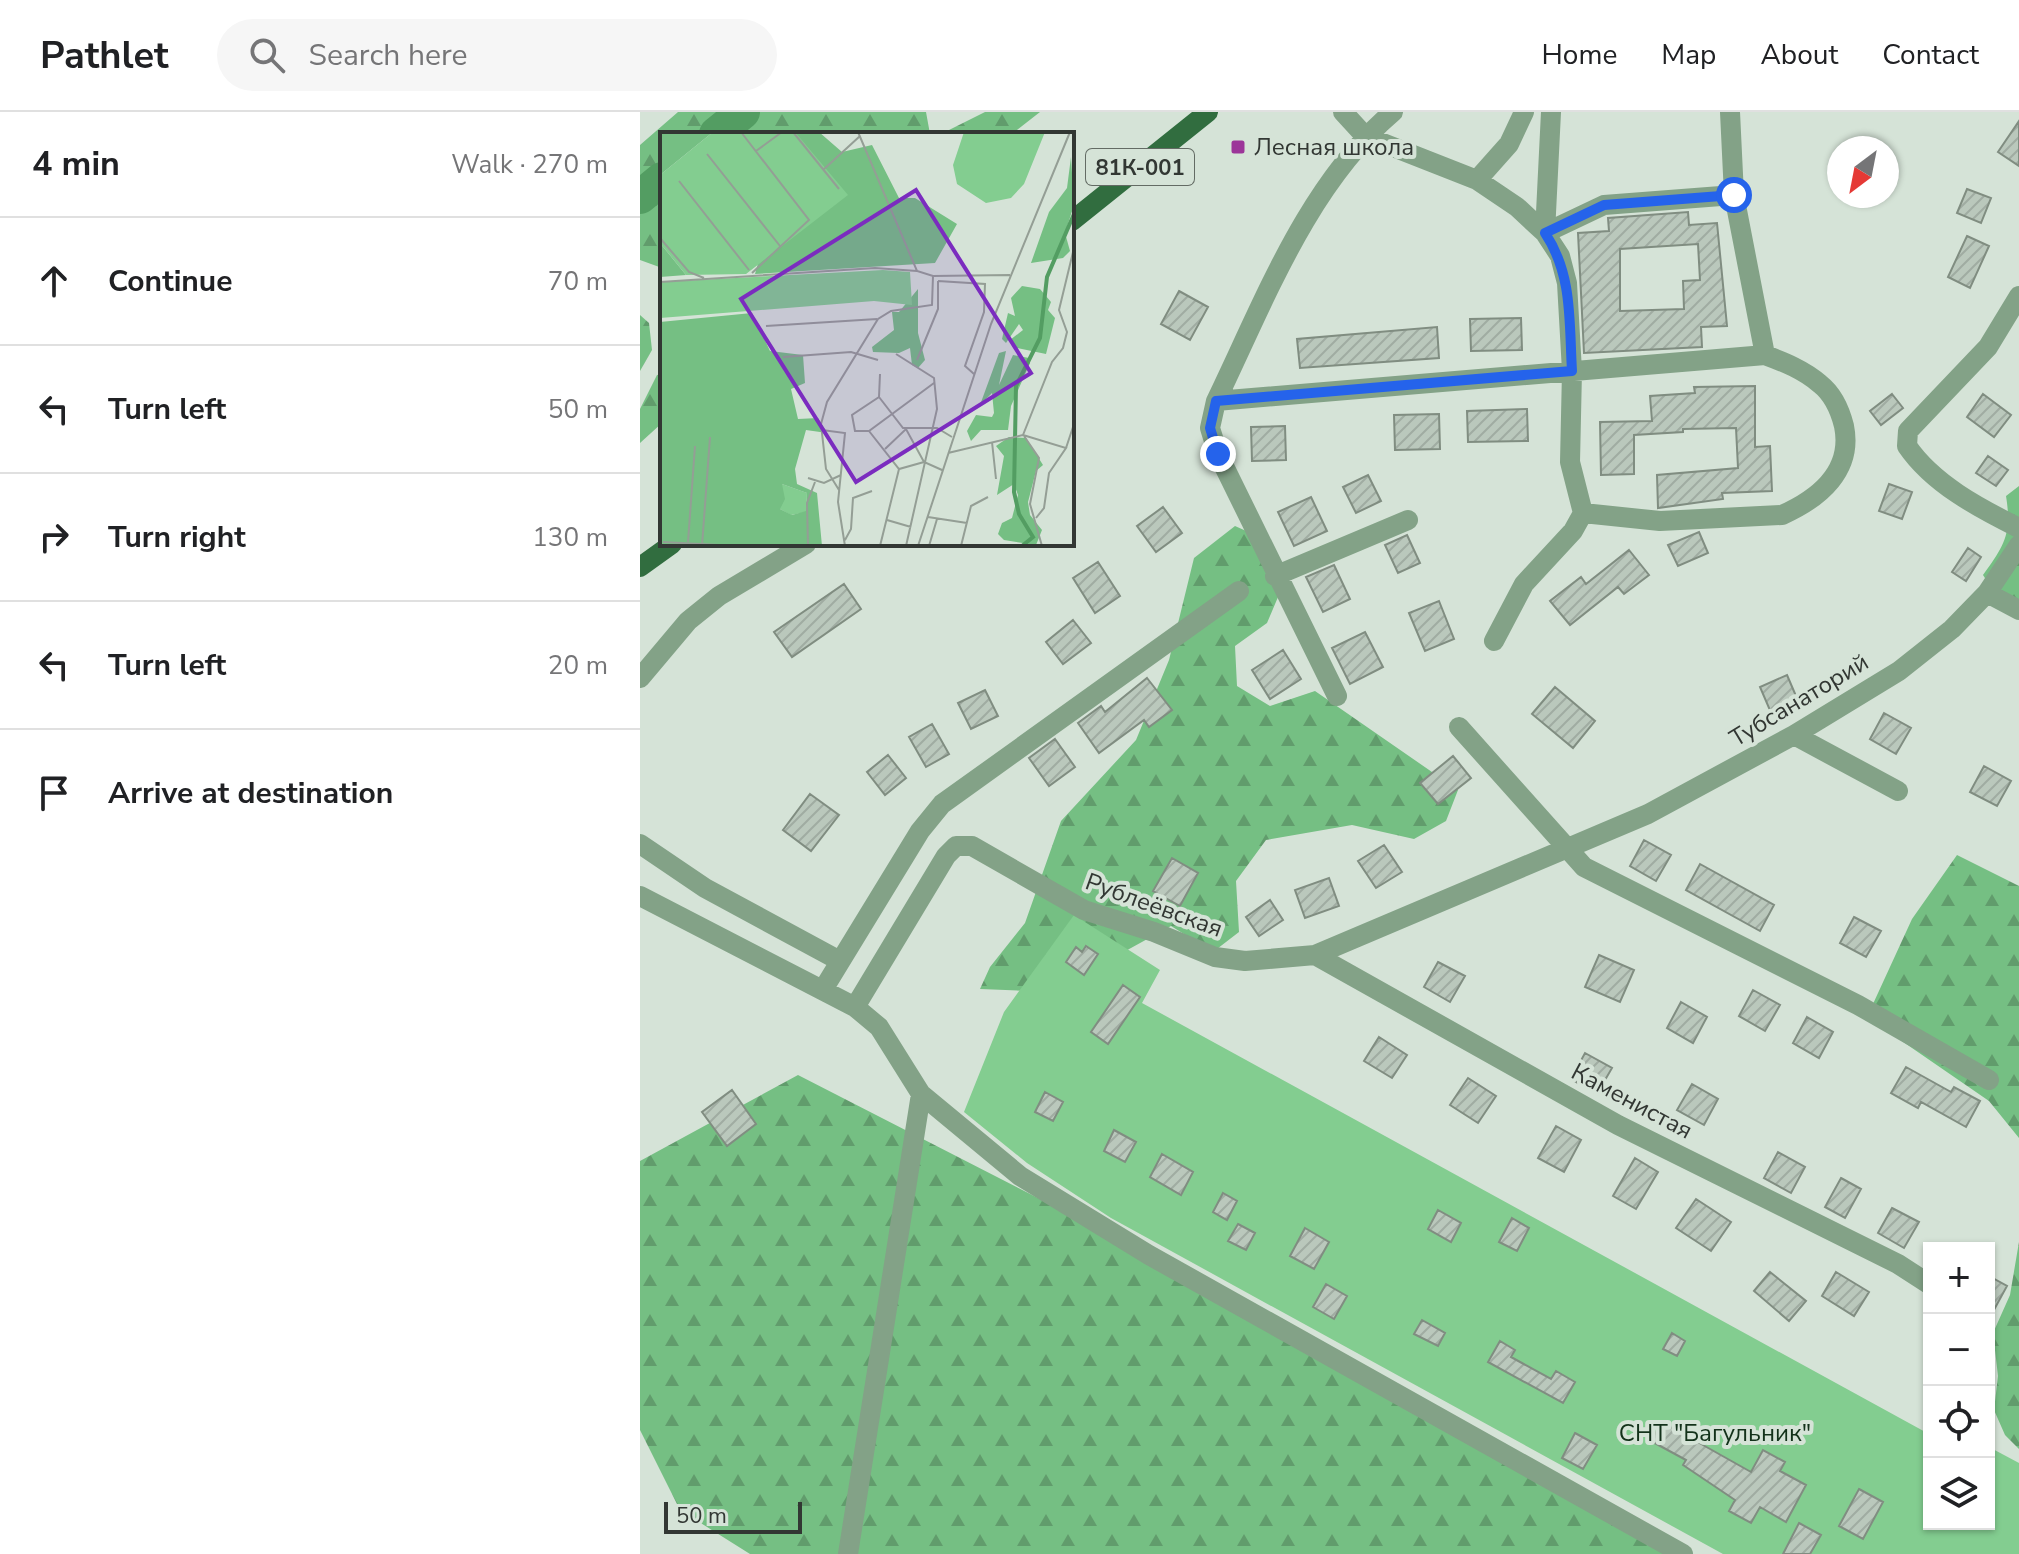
<!DOCTYPE html>
<meta charset="utf-8">
<style>
:root{--surface:#fff;--page:#f6f6f6;--text:#202124;--muted:#757577;--line:#e0e0e0}
body{margin:0;font-family:"Nunito Sans",sans-serif;background:var(--page);color:var(--text)}
.controls{position:absolute;right:24px;bottom:24px;display:grid;overflow:hidden;border-radius:0px;box-shadow:0 2px 6px #0004}
.controls button{width:72px;height:72px;display:grid;place-items:center;padding:0;border:0;border-bottom:2px solid var(--line);background:var(--surface);color:var(--text);font:40px sans-serif}
.compass{position:absolute;left:1187px;top:24px;width:72px;height:72px;border-radius:50%;background:var(--surface);box-shadow:0 2px 6px #0004;rotate:212deg}
.scale{position:absolute;left:24px;bottom:20px;width:138px;box-sizing:border-box;padding-left:8px;border:4px solid #323733;border-top:0;font-size:22px;line-height:28px;white-space:nowrap;color:#323733;-webkit-text-stroke:6px #d5e3d7;paint-order:stroke}
.stop{position:absolute;width:24px;height:24px;margin:-18px;border:6px solid #2563eb;border-radius:50%;background:#fff}
.stop.end{background:#2563eb;border-color:#fff;box-shadow:0 2px 8px #0008}
.list{margin:0;padding:0;list-style:none}
h2{display:flex;justify-content:space-between;align-items:center;height:104px;margin:0;padding:0 32px;font-size:34px}
h2 small{font-size:26px;font-weight:400;color:var(--muted)}
.list li{display:grid;grid-template-columns:52px 1fr auto;gap:24px;align-items:center;box-sizing:border-box;height:128px;padding:0 32px;border-top:2px solid var(--line)}
.list b{display:block;font-size:30px;white-space:nowrap}
.list em{font-size:26px;font-style:normal;color:var(--muted)}
.icon{flex:none;width:44px;height:44px;fill:none;stroke:currentColor;stroke-width:2;stroke-linecap:round;stroke-linejoin:round}
.map{position:relative;flex:none;width:1379px;height:1442px;overflow:hidden}
header{display:flex;align-items:center;gap:48px;box-sizing:border-box;height:112px;padding:0 40px;background:var(--surface);border-bottom:2px solid var(--line)}
header strong{font-size:38px}
nav{display:flex;gap:44px;margin-inline-start:auto;font-size:28px}
.search{width:560px;height:72px;background:var(--page);display:flex;align-items:center;gap:20px;box-sizing:border-box;padding:0 28px;border-radius:44px;color:var(--muted);font-size:30px}
main{display:flex}
aside{flex:1;background:var(--surface)}
.map>svg:first-child{display:block}
.forest{fill:url(#forest-firs)}
.garden{fill:#83cd90}
.lines{fill:none;stroke-linecap:round;stroke-linejoin:round}
.river{stroke:#539d62;stroke-width:34}
.building{fill:url(#building-hatch);stroke:#808d81;stroke-width:2;fill-rule:evenodd}
.minor{stroke:#83a287;stroke-width:20}
.primary{stroke:#316d3f;stroke-width:20}
.route{stroke:#2563eb;stroke-width:10}
.poi-dot{fill:#9c3599;stroke:#d5e3d7;stroke-width:3}
.labels{text-anchor:middle;stroke-width:8;stroke-linejoin:round;paint-order:stroke}
.shield{fill:#d5e3d7;stroke:#636b64;stroke-width:2}
.shield-label{font-size:22px;font-weight:bold;fill:#323733}
.poi-label{font-size:24px;fill:#323733;stroke:#d5e3d7;text-anchor:start}
.street-label{font-size:24px;fill:#323733;stroke:#d5e3d7}
.park-label{font-size:24px;fill:#13321a;stroke:#d5e3d7}
.inset-river{fill:none;stroke:#539d62;stroke-width:4}
.inset-road{fill:none;stroke:#949e95;stroke-width:2}
.view{fill:#7b2cbf;fill-opacity:0.15;stroke:#7b2cbf;stroke-width:4}
.inset-edge{fill:none;stroke:#323733;stroke-width:4}
</style>
<header>
<strong>Pathlet</strong>
<div class="search"><svg class="icon" aria-label="search" viewBox="0 0 24 24"><circle cx="10" cy="10" r="6"/><path d="M15 15l6 6"/></svg>Search here</div>
<nav><a>Home</a><a>Map</a><a>About</a><a>Contact</a></nav>
</header>
<main>
<aside>
<h2>4 min<small>Walk · 270 m</small></h2>
<ul class="list">
<li><svg class="icon" aria-label="ahead" viewBox="0 0 24 24"><path d="M12 20V5M6 11l6-6 6 6"/></svg><div><b>Continue</b></div><em>70 m</em></li>
<li><svg class="icon" aria-label="left" viewBox="0 0 24 24"><path d="M17 20v-9H6M10 6l-5 5 5 5"/></svg><div><b>Turn left</b></div><em>50 m</em></li>
<li><svg class="icon" aria-label="right" viewBox="0 0 24 24"><path d="M7 20v-9h11M14 6l5 5-5 5"/></svg><div><b>Turn right</b></div><em>130 m</em></li>
<li><svg class="icon" aria-label="left" viewBox="0 0 24 24"><path d="M17 20v-9H6M10 6l-5 5 5 5"/></svg><div><b>Turn left</b></div><em>20 m</em></li>
<li><svg class="icon" aria-label="arrive" viewBox="0 0 24 24"><path d="M6 21V4h12l-3 4 3 4H6"/></svg><div><b>Arrive at destination</b></div></li>
</ul>
</aside>
<div class="map">
<svg width="1379" height="1442" viewBox="0 0 1379 1442">
<defs>
<pattern id="forest-firs" width="22" height="20" patternUnits="userSpaceOnUse" patternTransform="scale(2)"><rect width="22" height="20" fill="#75bf83"/><path d="M5 1l3.5 6h-7zM16 11l3.5 6h-7z" fill="#619c6c"/></pattern>
<pattern id="building-hatch" width="6" height="6" patternUnits="userSpaceOnUse" patternTransform="scale(2)"><rect width="6" height="6" fill="#bac8bc"/><path d="M-1 1l2-2M0 6l6-6M5 7l2-2" fill="none" stroke="#a0aca2"/></pattern>
</defs>
<rect width="100%" height="100%" fill="#d5e3d7"/>
<!-- forest -->
<path class="forest" d="M38,0H286L290,22H22V156L0,148V33Z
M345,0H400L372,22H301Z
M0,203L9,211L12,238L0,259Z
M22,262V311L0,331V297L17,263Z
M1379,374V505L1364,496L1343,463C1365,433 1372,421 1366,384Z
M595,414L622,426L646,466L627,511L595,534L597,574L630,594L675,579L818,678L806,709L774,727L712,713L626,728L596,769L599,820L573,840L531,814L471,847L388,879L340,877L350,855L385,811L421,709L496,628L529,548L554,446Z
M1317,743L1379,774V1026L1349,989L1227,905L1272,807Z
M158,963L509,1143L1040,1442H110L40,1398L0,1318V1049Z
M1379,1130V1337L1365,1323L1354,1298L1358,1264L1353,1221L1370,1183Z"/>
<!-- garden -->
<path class="garden" d="M434,803L520,858L502,891L1289,1322V1412H1349V1335L1379,1351V1442H1083L471,1106L387,1051L324,1000L364,900Z"/>
<g class="lines">
<!-- river -->
<path class="river" d="M76,22L103,0
M0,85L22,67"/>
</g>
<!-- building -->
<path class="building" d="M1379,9V54L1358,40Z
M1327,77L1351,86L1341,111L1317,101Z
M1048,100L1049,113L1077,111L1087,214L1061,215L1062,235L944,241L938,121L969,119L968,106ZM1058,132L1060,168L1043,169L1044,197L980,199V137Z
M1327,124L1349,134L1330,176L1308,165Z
M539,179L568,195L550,228L521,212Z
M881,206L882,238L831,239L830,207Z
M797,215L799,246L660,256L657,227Z
M1115,274V335L1130,334L1132,379L1082,381L1083,387L1018,396L1017,363L1098,356L1096,316L1043,317V320L994,323V362L961,363L960,310L1012,309L1010,284L1055,281L1054,275Z
M1252,282L1263,296L1241,313L1230,299Z
M1343,282L1371,303L1354,325L1327,305Z
M887,297L888,329L828,330L827,299Z
M799,302L800,337L755,338L754,303Z
M645,314L646,348L612,349L611,315Z
M1348,344L1368,358L1356,374L1336,361Z
M728,363L741,389L716,401L703,375Z
M1249,372L1272,380L1262,407L1239,399Z
M671,385L687,419L654,434L638,400Z
M523,395L542,421L516,440L497,414Z
M1059,420L1068,441L1038,454L1028,433Z
M767,423L780,451L758,461L745,433Z
M1328,436L1341,445L1326,469L1312,460Z
M989,438L1009,463L984,482L978,475L930,513L910,489L941,465L946,472Z
M458,450L480,484L455,501L433,466Z
M694,453L710,487L683,500L666,465Z
M204,472L221,497L152,545L134,520Z
M799,489L814,527L785,539L769,501Z
M433,508L451,531L423,552L406,530Z
M725,520L743,555L710,572L692,536Z
M643,538L661,567L630,587L612,558Z
M1147,563L1159,591L1132,603L1120,575Z
M507,566L532,598L509,615L504,608L459,641L438,611L461,594L465,600Z
M915,575L955,609L933,636L892,602Z
M345,578L358,604L331,617L318,591Z
M1244,601L1271,616L1256,642L1230,627Z
M292,612L309,642L286,655L269,625Z
M415,627L435,655L409,674L389,646Z
M248,643L266,666L245,683L227,660Z
M813,644L831,666L798,692L780,671Z
M1344,654L1371,669L1357,694L1330,680Z
M170,682L199,703L171,739L143,718Z
M1004,728L1031,743L1016,769L990,754Z
M744,733L762,760L736,776L718,749Z
M532,746L558,761L540,794L513,779Z
M1060,752L1134,793L1120,819L1046,778Z
M689,766L699,794L665,806L655,778Z
M630,788L643,808L619,824L606,805Z
M1214,805L1241,819L1226,845L1200,831Z
M446,834L458,842L444,863L426,850L436,835L442,840Z
M959,843L994,858L980,890L945,875Z
M798,850L825,864L810,890L784,875Z
M483,873L500,885L468,932L451,920Z
M1113,878L1140,893L1125,919L1099,904Z
M1041,890L1067,905L1053,931L1027,916Z
M1167,905L1193,920L1179,946L1153,931Z
M739,925L767,943L752,966L724,949Z
M945,941L972,956L957,982L931,967Z
M1266,955L1311,980L1314,975L1340,989L1326,1015L1281,990L1278,996L1251,981Z
M828,966L856,984L838,1011L810,993Z
M1052,972L1078,987L1064,1013L1037,998Z
M92,978L116,1012L87,1034L62,1000Z
M405,980L423,990L413,1009L395,1000Z
M916,1014L941,1028L924,1060L898,1046Z
M474,1018L496,1030L485,1050L464,1039Z
M1138,1040L1165,1055L1151,1081L1124,1066Z
M522,1042L553,1060L541,1083L510,1065Z
M995,1046L1018,1060L996,1097L973,1084Z
M1201,1066L1221,1077L1205,1106L1185,1095Z
M583,1081L597,1089L587,1108L573,1100Z
M1056,1087L1091,1110L1071,1139L1036,1116Z
M1252,1096L1279,1110L1264,1136L1238,1121Z
M798,1098L821,1111L811,1130L788,1117Z
M872,1106L889,1116L877,1139L859,1130Z
M598,1112L615,1121L606,1138L588,1129Z
M665,1116L689,1130L674,1157L650,1144Z
M1130,1160L1166,1189L1149,1209L1114,1179Z
M1196,1160L1229,1180L1214,1204L1182,1184Z
M1349,1164L1367,1174L1349,1207Z
M686,1172L707,1184L694,1207L673,1195Z
M782,1208L805,1221L798,1234L774,1222Z
M1032,1221L1045,1229L1037,1244L1023,1237Z
M860,1229L875,1238L871,1245L911,1267L916,1259L935,1270L923,1291L848,1250Z
M1022,1310L1111,1360L1123,1338L1145,1350L1140,1359L1166,1373L1146,1410L1120,1395L1111,1411L1089,1399L1095,1388L1043,1353L1046,1348L1011,1329Z
M935,1321L957,1333L943,1357L922,1346Z
M1219,1377L1243,1390L1223,1427L1199,1414Z
M1159,1411L1181,1423L1170,1442H1143Z"/>
<g class="lines">
<!-- minor -->
<path class="minor" d="M703,0L725,24L837,68L877,95L905,121L920,144L927,171L932,259L930,350L943,401
M1090,0L1094,83L1125,243
M837,68L869,32L884,0
M905,121L964,93L1094,83
M905,121L911,0
M1379,184L1348,235L1268,319L1267,334C1293,372 1339,396 1379,416
M576,289L1125,243C1144,250 1164,258 1180,272C1194,283 1200,298 1204,314C1213,358 1180,386 1142,403L1020,409L943,401L933,419L884,472L854,529
M635,464L768,408
M1347,481L1379,498
M0,566L48,509L79,484L166,432
M697,584L578,342L570,316L576,289C624,190 667,73 753,0
M819,615L944,755L1218,893L1349,968
M1154,623L1258,679
M0,732L65,776L200,849
M0,784L215,895L239,915L281,982L208,1442
M675,843L978,1013L1258,1152L1289,1172
M184,876L280,719L302,692L599,479
M215,895L306,744L316,734H332L444,798L514,820L575,845L605,849L675,843L1008,702L1154,623L1259,559L1312,517L1347,481L1379,433
M281,982L380,1064L509,1143L1043,1442"/>
<!-- primary -->
<path class="primary" d="M432,109L568,0
M0,455L32,432"/>
</g>
<g class="lines">
<!-- route -->
<path class="route" d="M578,342L570,316L576,289L932,259C929,210 933,163 905,121L964,93L1094,83"/>
</g>
<!-- markers -->
<rect class="poi-dot" x="590" y="27" width="16" height="16" rx="4"/>
<g class="labels">
<!-- shield labels -->
<rect class="shield" x="446" y="37" width="108" height="36" rx="6"/>
<g class="shield-label">
<text x="500" y="63">81К-001</text>
</g>
<!-- poi labels -->
<g class="poi-label">
<text x="614" y="43">Лесная школа</text>
</g>
<!-- street labels -->
<g class="street-label">
<text transform="translate(1159 588) rotate(-31)" y="8">Тубсанаторий</text>
<text transform="translate(514 793) rotate(20)" y="8">Рублеёвская</text>
<text transform="translate(992 989) rotate(28)" y="8">Каменистая</text>
</g>
<!-- park labels -->
<g class="park-label">
<text x="1075" y="1329">СНТ "Багульник"</text>
</g>
</g>
<!-- overview -->
<g transform="translate(20 20)">
<rect width="414" height="414" fill="#d5e3d7"/>
<path d="M122,352L147,361L146,380L131,383L120,377Z" fill="#83cd90"/>
<path d="M0,0H53L0,43ZM135,0H159L182,20L212,13L239,66H255L297,92L275,131L95,142ZM411,25L414,73L405,101L410,119L403,126L371,131L389,80L407,56ZM0,111L26,143L0,145ZM362,154L380,157L391,170L388,178L395,186L386,222L353,215L350,208L363,198L359,192L346,211L342,207L348,181L355,184L351,166ZM258,157V201L265,228L258,236L252,233L250,216L239,221L213,220L212,215L234,198L232,180H239ZM92,181L110,219L143,223L145,251L131,257L138,287L158,286L167,301L146,298L135,337L137,352L157,361L162,414H0V190ZM122,352L147,361L146,379L132,383L120,377L125,367ZM346,219L339,253L353,223L369,226L370,231L351,274L348,298H321L311,309L307,299L316,283L332,285L334,281L332,261L320,273L339,221ZM349,305L366,306L383,333L376,339L368,370L370,383L382,398L376,413L344,408L338,402L342,391L352,386L358,363L354,352L337,363L344,324L336,314Z" fill="#75bf83" fill-rule="evenodd"/>
<path d="M53,0H135L188,63L86,142L26,143L0,111V43ZM304,0H385L364,52L351,66L326,71L297,52L293,33ZM223,138L250,140L252,173L214,169L0,186V150Z" fill="#83cd90"/>
<path class="inset-river" d="M362,414L373,405L359,382L354,360L356,254L380,206L387,145L414,82"/>
<path class="inset-road" d="M81,0L149,88L92,141M133,0L179,57M198,0L257,139L273,144L350,143M96,19L122,0M47,22L120,114M163,38L200,4M19,49L89,138M0,106L29,140L44,146M278,149L325,152L324,180L305,234L314,242M0,150L215,136L257,139M106,194L217,187M236,222L274,246L277,277L246,414M123,225L191,220L218,228M257,228L278,177V149M220,242L219,265L192,283L195,299H209L274,251M219,265L243,296H277L292,305M162,298L185,301L178,370L185,414M209,299L239,337L264,330M363,303L406,316L389,341L384,376L376,386M364,304L379,326L370,372L382,414M332,310L336,347M406,316L414,292M225,317L246,297L264,330L282,338M288,321L363,303L392,230L403,216L407,200L399,178L414,116M148,346L164,351L181,343M179,358L166,337L161,292L167,270L218,187L231,179L272,173L273,144M268,385L307,391M227,388L251,395M185,408L191,397L193,366L212,359M3,410L77,414M28,410L35,314M42,414L50,305M148,414L147,371L155,350M220,414L239,337M258,414L331,192L410,0M269,414L277,387M301,414L311,374L328,365"/>
<path class="view" d="M256,58L371,241L196,350L81,167Z"/>
<rect width="414" height="414" class="inset-edge"/>
</g>
</svg>
<div class="controls">
<button>+</button>
<button>−</button>
<button><svg class="icon" aria-label="locate" viewBox="0 0 24 24"><circle cx="12" cy="12" r="6"/><path d="M12 2v4M12 18v4M2 12h4M18 12h4"/></svg></button>
<button><svg class="icon" aria-label="layers" viewBox="0 0 24 24"><path d="M12 4l9 5-9 5-9-5zM3 14l9 5 9-5"/></svg></button>
</div>
<svg class="compass" viewBox="-18 -18 36 36"><path d="M0-13l5 13h-10z" fill="#e53935"/><path d="M0 13l5-13h-10z" fill="#757577"/></svg>
<div class="scale">50 m</div>
<div class="stop" style="left:1094px;top:83px"></div>
<div class="stop end" style="left:578px;top:342px"></div>
</div>
</main>
